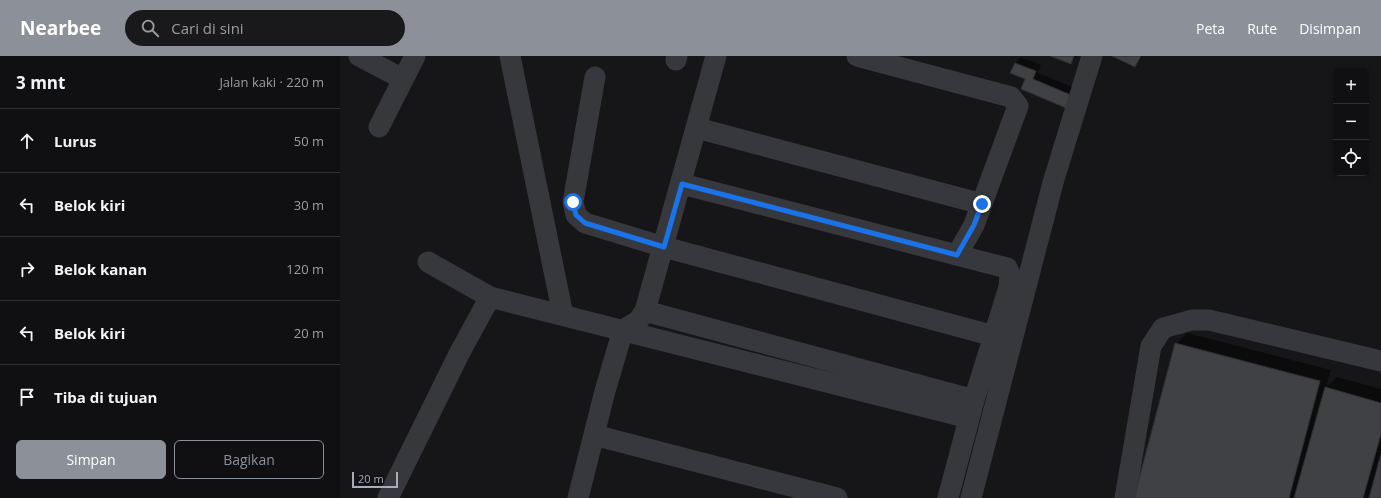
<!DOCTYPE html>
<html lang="id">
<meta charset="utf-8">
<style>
:root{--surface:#101012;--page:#19191b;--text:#f1f3f6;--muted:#9c9d9f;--line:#303032;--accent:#8c9099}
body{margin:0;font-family:"Open Sans",sans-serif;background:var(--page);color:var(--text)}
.controls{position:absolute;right:12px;top:12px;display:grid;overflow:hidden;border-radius:6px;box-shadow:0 2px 6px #0003}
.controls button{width:36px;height:36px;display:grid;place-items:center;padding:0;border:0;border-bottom:1px solid var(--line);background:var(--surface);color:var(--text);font:20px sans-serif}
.scale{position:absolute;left:12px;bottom:10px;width:46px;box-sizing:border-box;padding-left:4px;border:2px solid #a8adb8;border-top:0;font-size:11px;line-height:14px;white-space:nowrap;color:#a8adb8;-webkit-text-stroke:3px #111113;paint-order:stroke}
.stop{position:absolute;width:12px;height:12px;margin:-9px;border:3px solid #1a73e8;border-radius:50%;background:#fff}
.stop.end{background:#1a73e8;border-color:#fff;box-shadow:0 1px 4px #0008}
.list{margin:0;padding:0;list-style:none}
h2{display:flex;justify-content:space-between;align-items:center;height:52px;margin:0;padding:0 16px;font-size:17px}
h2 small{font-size:13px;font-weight:400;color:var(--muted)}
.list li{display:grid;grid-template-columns:26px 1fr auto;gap:12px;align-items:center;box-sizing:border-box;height:64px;padding:0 16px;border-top:1px solid var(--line)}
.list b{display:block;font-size:15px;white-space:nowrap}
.list em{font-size:13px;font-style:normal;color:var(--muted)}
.actions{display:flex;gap:8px;padding:12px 16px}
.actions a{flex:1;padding:9px 0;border:1px solid var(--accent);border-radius:6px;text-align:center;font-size:14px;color:var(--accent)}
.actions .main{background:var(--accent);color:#fff}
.icon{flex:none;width:22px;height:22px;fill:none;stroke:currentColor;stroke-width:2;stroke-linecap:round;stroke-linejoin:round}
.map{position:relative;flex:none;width:1041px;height:442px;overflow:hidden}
header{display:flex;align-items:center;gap:24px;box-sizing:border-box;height:56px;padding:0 20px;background:var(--accent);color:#fff}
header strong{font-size:19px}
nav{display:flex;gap:22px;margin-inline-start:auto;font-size:14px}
.search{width:280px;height:36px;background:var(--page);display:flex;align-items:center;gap:10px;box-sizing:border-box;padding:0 14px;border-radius:22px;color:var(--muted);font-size:15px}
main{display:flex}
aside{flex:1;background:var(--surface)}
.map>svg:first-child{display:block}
.shadow{fill:#0007}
.building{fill:#404145;stroke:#303034}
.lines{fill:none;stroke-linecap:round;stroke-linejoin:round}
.minor{stroke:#37383d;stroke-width:21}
.route{stroke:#1a73e8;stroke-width:5}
</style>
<header>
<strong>Nearbee</strong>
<div class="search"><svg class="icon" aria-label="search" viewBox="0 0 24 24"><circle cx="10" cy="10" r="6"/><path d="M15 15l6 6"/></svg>Cari di sini</div>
<nav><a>Peta</a><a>Rute</a><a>Disimpan</a></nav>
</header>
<main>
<aside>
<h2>3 mnt<small>Jalan kaki · 220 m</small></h2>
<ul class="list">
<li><svg class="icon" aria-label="ahead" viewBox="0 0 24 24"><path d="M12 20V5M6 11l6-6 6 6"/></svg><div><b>Lurus</b></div><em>50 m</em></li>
<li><svg class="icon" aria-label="left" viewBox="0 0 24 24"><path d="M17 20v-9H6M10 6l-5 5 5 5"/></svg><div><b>Belok kiri</b></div><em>30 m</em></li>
<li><svg class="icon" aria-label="right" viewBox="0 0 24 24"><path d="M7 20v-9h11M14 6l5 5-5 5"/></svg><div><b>Belok kanan</b></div><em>120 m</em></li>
<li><svg class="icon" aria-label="left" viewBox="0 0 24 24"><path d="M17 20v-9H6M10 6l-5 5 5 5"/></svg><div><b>Belok kiri</b></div><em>20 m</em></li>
<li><svg class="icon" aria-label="arrive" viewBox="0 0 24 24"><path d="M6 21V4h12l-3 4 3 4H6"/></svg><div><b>Tiba di tujuan</b></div></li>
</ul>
<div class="actions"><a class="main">Simpan</a><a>Bagikan</a></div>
</aside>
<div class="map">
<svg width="1041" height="442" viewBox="0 0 1041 442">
<rect width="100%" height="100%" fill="#161618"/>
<!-- shadow -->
<path class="shadow" d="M712,0H737L731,7Z
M775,0H803L795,10Z
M681,1L701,9L698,17L737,33L731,45L672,16L676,7Z
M847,277L991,314L986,331L997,321L1041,333V442H795L836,288Z"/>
<!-- building -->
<path class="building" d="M710,0H734L731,8Z
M772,0H801L795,11Z
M675,7L696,15L693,23L731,39L726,52L681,33L685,23L670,17Z
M835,287L980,325L949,442H794Z
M985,331L1041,347V378L1023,442H954Z
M1041,398V442H1029Z"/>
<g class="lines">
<!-- minor -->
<path class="minor" d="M19,0L63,23
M170,0L223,259
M517,0L671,41L678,50L634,169L617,199
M336,4L337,0
M255,21L233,146L236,159L245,167L324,191L654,280
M39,71L75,0
M357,72L642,148
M342,128L667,212L670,218L669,231L634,344L608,442
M88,206L150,241L629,362
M305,255L634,344
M254,379L497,442
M48,442L119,298L150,241
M238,442L265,335L283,274L298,265L305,255L376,0
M631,442L714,123L752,0
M785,442L811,290L823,272L852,264H869L1041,305"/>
</g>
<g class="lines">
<!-- route -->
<path class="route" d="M233,146L236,159L245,167L324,191L342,128L617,199L634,169L642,148"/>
</g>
</svg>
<div class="controls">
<button>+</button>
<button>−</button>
<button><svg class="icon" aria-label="locate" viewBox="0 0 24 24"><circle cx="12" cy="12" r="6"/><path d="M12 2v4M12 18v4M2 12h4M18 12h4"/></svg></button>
</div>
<div class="scale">20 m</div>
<div class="stop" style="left:233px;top:146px"></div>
<div class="stop end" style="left:642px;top:148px"></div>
</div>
</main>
